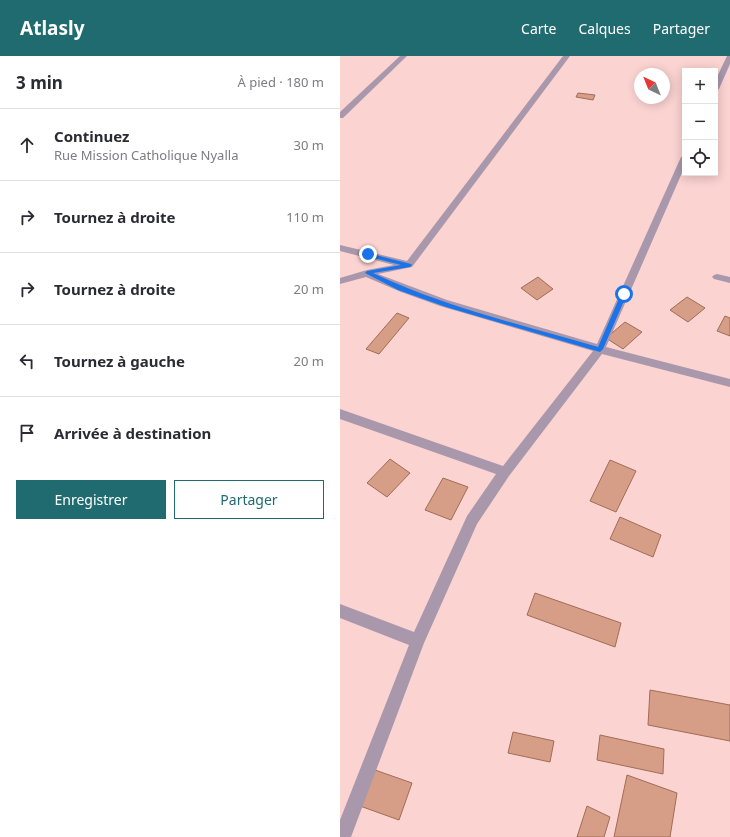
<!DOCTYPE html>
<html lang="fr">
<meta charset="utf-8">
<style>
:root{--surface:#fff;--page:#f2f2f3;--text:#2b2b33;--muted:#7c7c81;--line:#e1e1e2;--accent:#1f6b70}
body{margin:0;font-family:"Noto Sans",sans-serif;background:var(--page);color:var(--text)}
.controls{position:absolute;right:12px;top:12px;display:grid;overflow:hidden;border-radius:0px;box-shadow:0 2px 10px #0003}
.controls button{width:36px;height:36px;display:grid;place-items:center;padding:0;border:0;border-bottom:1px solid var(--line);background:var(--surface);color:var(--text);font:20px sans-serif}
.compass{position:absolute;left:294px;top:12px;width:36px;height:36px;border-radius:50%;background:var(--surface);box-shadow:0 2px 10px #0003;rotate:317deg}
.stop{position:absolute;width:12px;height:12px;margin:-9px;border:3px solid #1a73e8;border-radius:50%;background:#fff}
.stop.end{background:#1a73e8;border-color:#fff;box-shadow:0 1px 4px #0008}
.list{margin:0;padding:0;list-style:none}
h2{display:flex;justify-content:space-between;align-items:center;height:52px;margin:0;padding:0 16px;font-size:17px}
h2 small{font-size:13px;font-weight:400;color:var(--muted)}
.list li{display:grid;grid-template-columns:26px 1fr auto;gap:12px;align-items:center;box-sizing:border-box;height:72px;padding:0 16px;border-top:1px solid var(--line)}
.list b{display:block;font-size:15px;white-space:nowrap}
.list p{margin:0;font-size:13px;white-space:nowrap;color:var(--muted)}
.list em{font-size:13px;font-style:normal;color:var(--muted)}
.actions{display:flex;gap:8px;padding:12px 16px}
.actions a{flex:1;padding:9px 0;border:1px solid var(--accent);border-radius:0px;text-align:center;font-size:14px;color:var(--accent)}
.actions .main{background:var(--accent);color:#fff}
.icon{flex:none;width:22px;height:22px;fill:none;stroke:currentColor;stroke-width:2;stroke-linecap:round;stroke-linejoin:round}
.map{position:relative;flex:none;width:390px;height:781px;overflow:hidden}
header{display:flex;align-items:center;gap:24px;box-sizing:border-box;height:56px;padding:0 20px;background:var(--accent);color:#fff}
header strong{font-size:19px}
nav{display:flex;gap:22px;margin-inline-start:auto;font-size:14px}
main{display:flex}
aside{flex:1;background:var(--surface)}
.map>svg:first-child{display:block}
.building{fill:#d69d87;stroke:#a26c57}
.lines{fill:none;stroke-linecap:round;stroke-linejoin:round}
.street{fill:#a998ac;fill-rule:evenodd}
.route{fill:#1a73e8}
</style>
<header>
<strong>Atlasly</strong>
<nav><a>Carte</a><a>Calques</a><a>Partager</a></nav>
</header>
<main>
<aside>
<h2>3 min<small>À pied · 180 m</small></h2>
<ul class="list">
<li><svg class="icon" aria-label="ahead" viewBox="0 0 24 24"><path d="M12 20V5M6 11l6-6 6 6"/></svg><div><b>Continuez</b><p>Rue Mission Catholique Nyalla</p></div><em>30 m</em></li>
<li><svg class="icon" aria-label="right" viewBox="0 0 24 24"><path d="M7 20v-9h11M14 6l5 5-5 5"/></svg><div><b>Tournez à droite</b></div><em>110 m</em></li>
<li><svg class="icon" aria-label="right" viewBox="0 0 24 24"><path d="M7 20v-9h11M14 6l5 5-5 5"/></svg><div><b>Tournez à droite</b></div><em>20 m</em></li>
<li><svg class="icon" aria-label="left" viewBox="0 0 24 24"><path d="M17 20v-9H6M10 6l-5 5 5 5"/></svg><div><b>Tournez à gauche</b></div><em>20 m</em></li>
<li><svg class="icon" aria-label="arrive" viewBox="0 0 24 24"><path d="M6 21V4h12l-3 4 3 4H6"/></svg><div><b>Arrivée à destination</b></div></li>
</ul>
<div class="actions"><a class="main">Enregistrer</a><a>Partager</a></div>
</aside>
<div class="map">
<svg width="390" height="781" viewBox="0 0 390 781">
<rect width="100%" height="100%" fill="#fbd3d1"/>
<!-- building -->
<path class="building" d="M238,37L255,39L253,44L236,41Z
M198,221L213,233L197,244L181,232Z
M347,241L365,252L348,266L330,254Z
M57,257L69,262L39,298L26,293Z
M385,260L390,262V280L377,275Z
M285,266L302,276L283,293L266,282Z
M50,403L70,417L47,441L27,427Z
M270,404L296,415L276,456L250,445Z
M103,422L128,431L111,464L85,454Z
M280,461L321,479L313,501L270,483Z
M195,537L281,567L275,591L187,559Z
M310,634L390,649V685L308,669Z
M173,676L214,685L210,706L168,697Z
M260,679L324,693L323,718L257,704Z
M35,714L72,727L59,764L20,750Z
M287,719L337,737L330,781H274Z
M247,750L270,761L264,781H237Z"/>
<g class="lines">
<!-- street -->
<path class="street" d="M60,0H67L3,62H0V56Z
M223,0H230L72,211L38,218L107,244L257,288L341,101L345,99V110L266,291L390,323V331L262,298L169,420L137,468L84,587L11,781H0V764L69,589L0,562V548L74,576L127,460L156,418L0,363V353L163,410L253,295L100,250L61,236L26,221L0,228V222L27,214L54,209L0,195V189L67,205Z
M387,0H390V8L379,33L375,35V25Z
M377,218L390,221V227L374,223L372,221L374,219Z"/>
</g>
<!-- route -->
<path class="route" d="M28,197L71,208L72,209L70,211L33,217C104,251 183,269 258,291L281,238L284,236L287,238L263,293L260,296L106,251L58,234L25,217L27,215L61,209L26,200V197Z"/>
</svg>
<div class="controls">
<button>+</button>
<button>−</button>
<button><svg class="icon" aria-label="locate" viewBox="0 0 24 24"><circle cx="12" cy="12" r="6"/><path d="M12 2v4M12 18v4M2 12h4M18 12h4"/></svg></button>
</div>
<svg class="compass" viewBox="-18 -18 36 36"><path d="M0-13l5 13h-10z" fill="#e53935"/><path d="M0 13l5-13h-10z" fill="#7c7c81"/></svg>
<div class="stop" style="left:284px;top:238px"></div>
<div class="stop end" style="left:28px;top:198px"></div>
</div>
</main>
